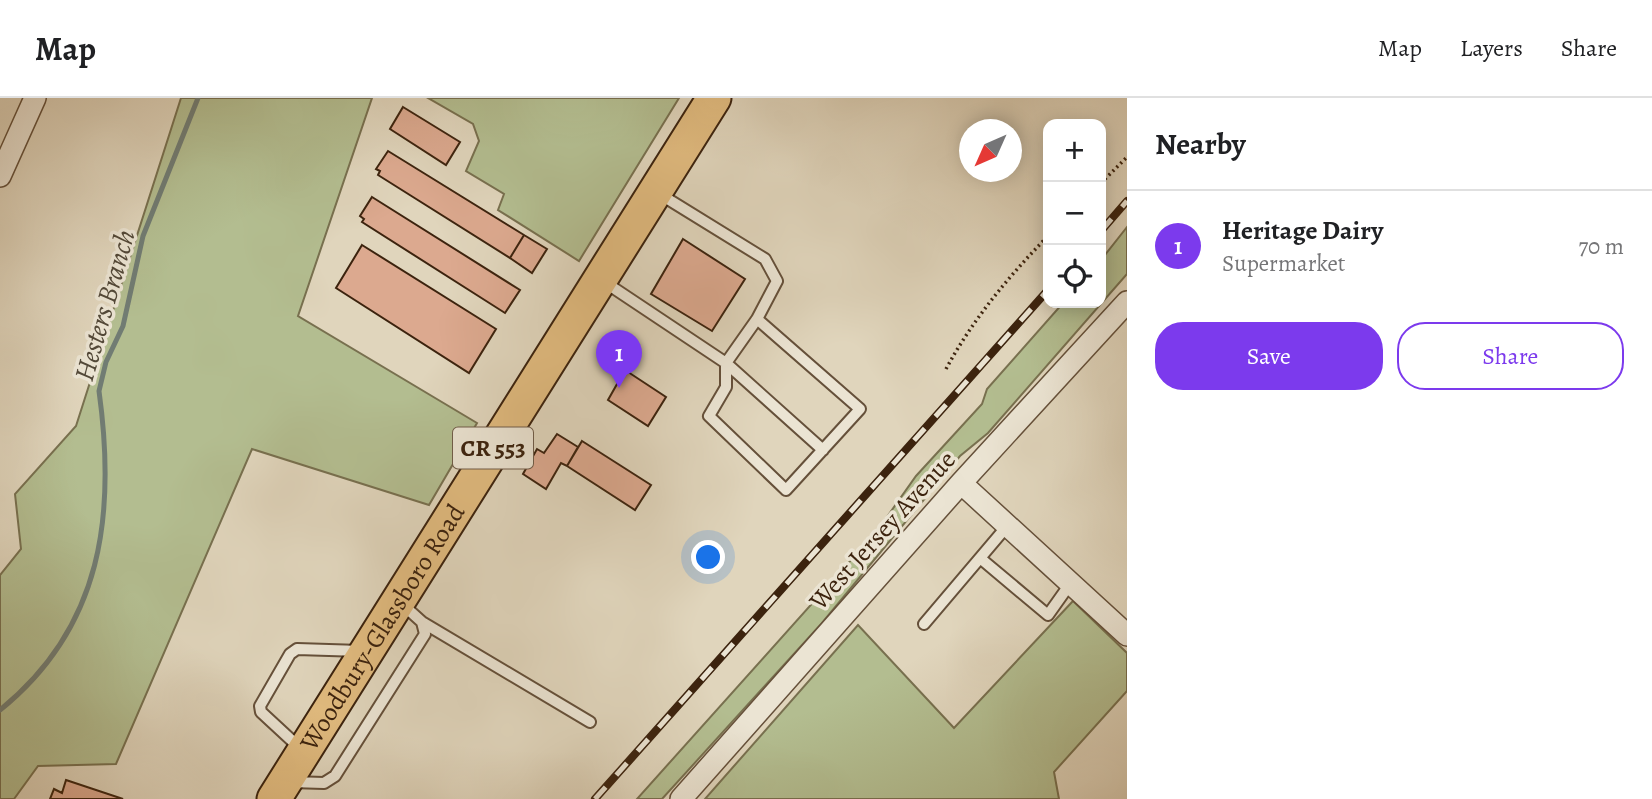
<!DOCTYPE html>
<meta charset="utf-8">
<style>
:root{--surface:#fff;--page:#f6f6f6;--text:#202124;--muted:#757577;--line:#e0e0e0;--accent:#7c3aed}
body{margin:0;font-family:Alegreya,serif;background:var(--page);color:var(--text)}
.controls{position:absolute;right:21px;top:21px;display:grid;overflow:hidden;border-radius:14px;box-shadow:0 4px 18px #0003}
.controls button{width:63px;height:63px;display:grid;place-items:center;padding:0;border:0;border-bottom:2px solid var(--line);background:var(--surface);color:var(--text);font:35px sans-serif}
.compass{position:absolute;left:959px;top:21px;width:63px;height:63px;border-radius:50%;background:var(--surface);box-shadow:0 4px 18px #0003;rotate:225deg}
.you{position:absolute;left:709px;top:460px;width:24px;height:24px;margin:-18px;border:5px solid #fff;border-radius:50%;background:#1a73e8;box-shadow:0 0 0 10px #1a73e833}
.badge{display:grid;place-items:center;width:46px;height:46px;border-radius:50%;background:var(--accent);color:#fff;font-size:23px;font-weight:700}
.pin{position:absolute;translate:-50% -58px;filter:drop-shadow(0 2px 4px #0008)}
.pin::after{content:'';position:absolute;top:37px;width:24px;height:21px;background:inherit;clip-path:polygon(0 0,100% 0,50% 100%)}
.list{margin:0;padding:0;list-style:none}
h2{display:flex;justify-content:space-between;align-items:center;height:91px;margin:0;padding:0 28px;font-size:30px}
h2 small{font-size:23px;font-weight:400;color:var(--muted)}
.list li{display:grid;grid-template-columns:46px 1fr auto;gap:21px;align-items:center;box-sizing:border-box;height:112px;padding:0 28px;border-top:2px solid var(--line)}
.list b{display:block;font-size:26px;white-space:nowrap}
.list p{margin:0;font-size:23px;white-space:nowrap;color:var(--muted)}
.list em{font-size:23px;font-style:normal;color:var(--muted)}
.actions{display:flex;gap:14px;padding:21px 28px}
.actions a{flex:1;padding:16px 0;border:2px solid var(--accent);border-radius:28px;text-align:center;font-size:24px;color:var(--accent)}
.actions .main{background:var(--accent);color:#fff}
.icon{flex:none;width:38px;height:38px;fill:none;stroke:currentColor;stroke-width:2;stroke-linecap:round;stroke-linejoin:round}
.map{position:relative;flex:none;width:1127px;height:701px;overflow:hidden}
header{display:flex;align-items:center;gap:42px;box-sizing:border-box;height:98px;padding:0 35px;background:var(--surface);border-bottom:2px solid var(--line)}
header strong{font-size:33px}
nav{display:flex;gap:38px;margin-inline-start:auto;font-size:24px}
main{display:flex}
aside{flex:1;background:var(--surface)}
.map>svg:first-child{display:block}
.green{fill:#b3bd90;stroke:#78704f;stroke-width:2}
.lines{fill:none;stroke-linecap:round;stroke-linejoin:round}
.stream{stroke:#717c73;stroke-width:5}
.building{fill:#dca98f;stroke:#3c230e;stroke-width:2}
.lane-casing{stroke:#65503a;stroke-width:14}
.street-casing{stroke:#65503a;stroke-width:24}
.primary-casing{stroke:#3c230e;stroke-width:37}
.path{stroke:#3c230e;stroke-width:3.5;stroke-dasharray:2 3.5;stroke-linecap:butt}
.lane{stroke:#ebe4d3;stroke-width:10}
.street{stroke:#ebe4d3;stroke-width:21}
.primary{stroke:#e0ba7e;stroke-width:33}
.rail-casing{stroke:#3c230e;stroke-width:8}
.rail{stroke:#ebe4d3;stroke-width:5;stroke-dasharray:16;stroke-linecap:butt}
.labels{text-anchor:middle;stroke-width:7;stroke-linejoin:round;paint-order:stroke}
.shield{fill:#ebe4d3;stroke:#705d49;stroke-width:2}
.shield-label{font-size:24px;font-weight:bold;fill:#3c230e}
.street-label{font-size:26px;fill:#3c230e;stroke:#ebe4d3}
.water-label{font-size:28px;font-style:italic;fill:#524838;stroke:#ebe4d3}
</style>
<header>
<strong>Map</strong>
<nav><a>Map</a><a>Layers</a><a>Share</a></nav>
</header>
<main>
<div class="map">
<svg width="1127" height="701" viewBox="0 0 1127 701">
<rect width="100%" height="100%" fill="#e0d5bc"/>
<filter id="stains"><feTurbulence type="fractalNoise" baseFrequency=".00286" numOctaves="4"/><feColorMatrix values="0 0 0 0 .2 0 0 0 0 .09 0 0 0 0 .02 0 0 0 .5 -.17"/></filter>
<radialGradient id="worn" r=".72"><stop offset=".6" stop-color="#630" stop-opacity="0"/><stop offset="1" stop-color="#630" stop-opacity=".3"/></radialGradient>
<!-- green -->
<path class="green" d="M181,0H372L298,218L477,325L429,407L252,351L116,666L38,668L14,701H0V477L21,451L15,396L76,328Z
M428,0H679L579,163L498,112L504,96L466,73L479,43L473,26Z
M1127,129V176L988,335L960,358L822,525L662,701H637L877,433L916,378L982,306L987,291L1063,205H1101V162Z
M1073,503L1127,555V593L1054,674L1059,701H705L858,527L954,630Z"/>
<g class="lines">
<!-- stream -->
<path class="stream" d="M0,612C103,529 116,416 99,293L106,264L123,228L143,138L198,0"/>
</g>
<!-- building -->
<path class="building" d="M403,9L460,44L446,67L390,31Z
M388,53L524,137L510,160L378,77L380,73L376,71Z
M372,99L520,192L505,215L362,124L364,121L360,118Z
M524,137L547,151L532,175L510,160Z
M683,141L745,181L712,233L651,196Z
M362,147L496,231L469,275L336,190Z
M625,272L666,299L648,328L608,302Z
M557,336L578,349L567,368L561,365L546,391L523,376L537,351L544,355Z
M582,343L651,387L635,412L567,368Z
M66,682L123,701H50L54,691L62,695Z"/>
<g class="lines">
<defs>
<path id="lane" d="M658,95L765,161L777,183L757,221L860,311L786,392L709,318L726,289V265L757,221
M603,183L726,265L823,352
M980,460L1048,517L1070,486
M422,524L590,624
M924,526L1008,427
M301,651L261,614L260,608L290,556L297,551L361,553
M291,684L324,685L335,678L425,536L422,524L402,506"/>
<path id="street" d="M0,78L35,0
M961,385L1127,537
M681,701L961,385L1127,204"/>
<g id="primary">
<path id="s1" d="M274,701L714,0"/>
</g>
</defs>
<!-- lane casing -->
<use href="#lane" class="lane-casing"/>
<!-- street casing -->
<use href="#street" class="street-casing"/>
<!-- primary casing -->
<use href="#primary" class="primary-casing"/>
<!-- path -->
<path class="path" d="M1101,85L1127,59
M946,271C973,221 1009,178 1048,138"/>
<!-- lane -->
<use href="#lane" class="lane"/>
<!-- street -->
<use href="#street" class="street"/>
<!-- primary -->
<use href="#primary" class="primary"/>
<defs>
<path id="rail" d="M1101,133L1127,103
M595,701L1048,192"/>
</defs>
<!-- rail casing -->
<use href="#rail" class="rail-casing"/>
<!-- rail -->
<use href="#rail" class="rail"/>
</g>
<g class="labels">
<!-- shield labels -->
<rect class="shield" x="453" y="329.5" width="80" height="41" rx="5"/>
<g class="shield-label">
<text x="493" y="358">CR 553</text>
</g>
<!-- street labels -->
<g class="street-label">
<text transform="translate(882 432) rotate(-48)" y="9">West Jersey Avenue</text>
<text dy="9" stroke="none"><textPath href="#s1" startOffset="203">Woodbury-Glassboro Road</textPath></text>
</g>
<!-- water labels -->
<g class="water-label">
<text transform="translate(104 207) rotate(-74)" y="10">Hesters Branch</text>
</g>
</g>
<rect width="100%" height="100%" filter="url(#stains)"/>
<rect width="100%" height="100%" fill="url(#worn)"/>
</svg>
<div class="controls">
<button>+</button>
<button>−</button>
<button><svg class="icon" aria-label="locate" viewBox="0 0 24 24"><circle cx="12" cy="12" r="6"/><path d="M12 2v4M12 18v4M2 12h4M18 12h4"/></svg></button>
</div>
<svg class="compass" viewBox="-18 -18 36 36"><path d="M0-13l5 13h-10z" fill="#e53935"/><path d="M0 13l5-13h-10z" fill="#757577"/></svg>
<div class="you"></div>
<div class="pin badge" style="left:619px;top:290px">1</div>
</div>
<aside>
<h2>Nearby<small></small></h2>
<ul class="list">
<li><span class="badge">1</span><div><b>Heritage Dairy</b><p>Supermarket</p></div><em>70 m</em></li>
</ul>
<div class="actions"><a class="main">Save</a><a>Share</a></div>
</aside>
</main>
